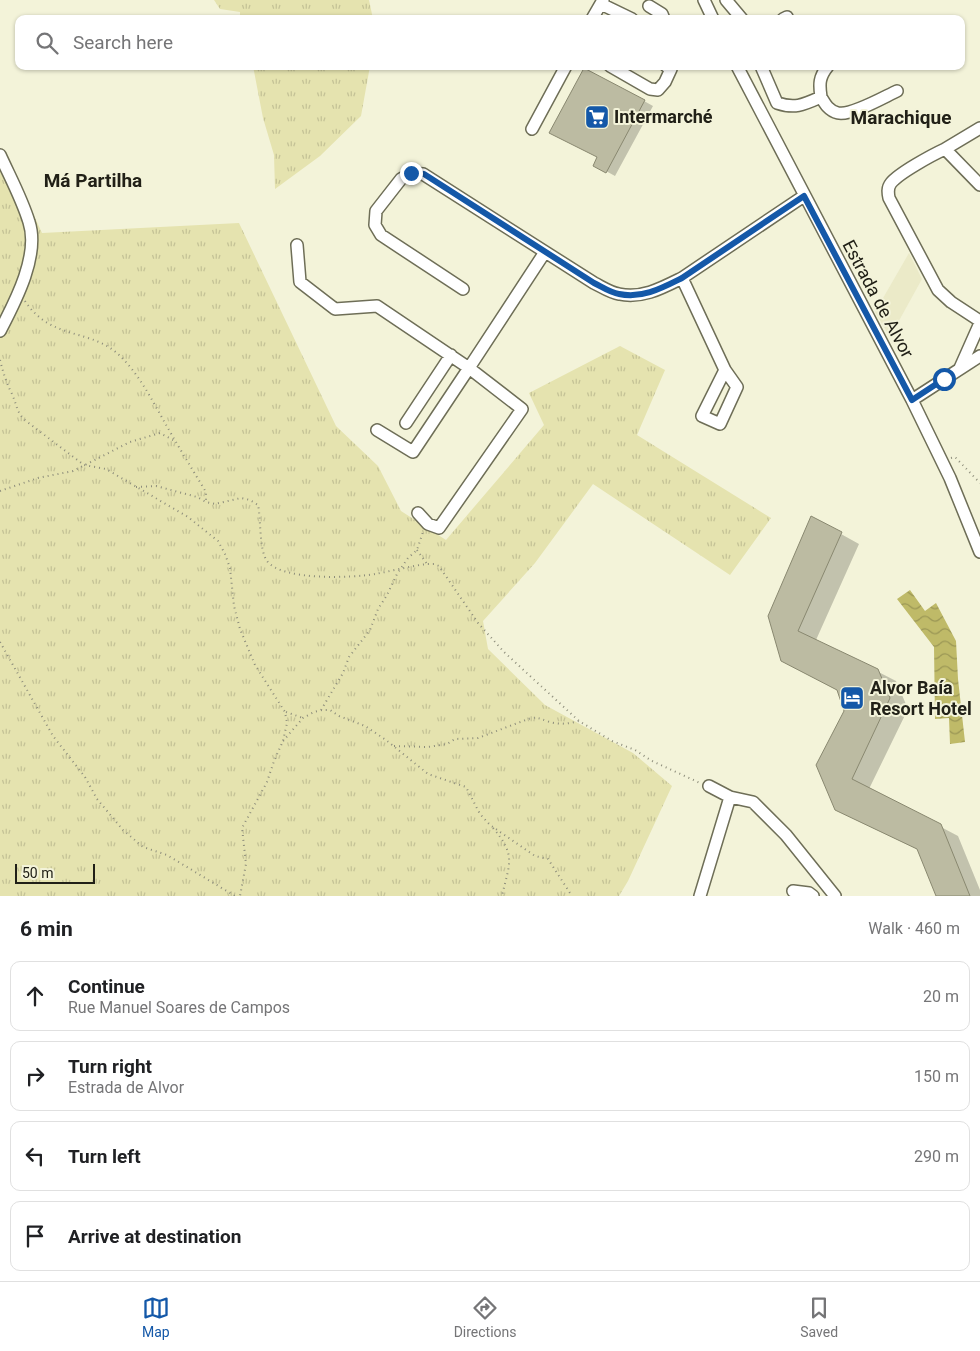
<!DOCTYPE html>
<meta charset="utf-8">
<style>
:root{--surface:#fff;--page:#f2f2f2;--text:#202124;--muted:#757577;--line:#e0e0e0;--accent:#1458a8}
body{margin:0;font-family:Roboto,sans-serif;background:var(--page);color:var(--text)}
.scale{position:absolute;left:15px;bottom:12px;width:80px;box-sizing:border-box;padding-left:5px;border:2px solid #212017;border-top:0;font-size:14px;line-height:18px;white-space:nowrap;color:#212017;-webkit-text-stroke:4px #f3f3d9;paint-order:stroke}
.stop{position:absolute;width:15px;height:15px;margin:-11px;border:4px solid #1458a8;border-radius:50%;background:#fff}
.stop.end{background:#1458a8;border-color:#fff;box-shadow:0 1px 5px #0008}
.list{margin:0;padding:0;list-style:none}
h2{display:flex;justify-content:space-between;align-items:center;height:65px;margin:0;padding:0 20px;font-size:21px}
h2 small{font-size:16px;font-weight:400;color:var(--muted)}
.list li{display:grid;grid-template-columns:32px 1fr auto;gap:15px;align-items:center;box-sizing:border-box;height:70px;margin:0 10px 10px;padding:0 10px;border:1px solid var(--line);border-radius:10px}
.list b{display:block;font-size:19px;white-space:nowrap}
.list p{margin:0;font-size:16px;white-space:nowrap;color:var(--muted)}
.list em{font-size:16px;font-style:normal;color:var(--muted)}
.icon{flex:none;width:28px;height:28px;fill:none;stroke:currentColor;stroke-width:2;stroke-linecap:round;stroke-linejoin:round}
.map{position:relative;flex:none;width:980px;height:896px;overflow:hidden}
.search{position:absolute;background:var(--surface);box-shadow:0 1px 4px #0004;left:15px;right:15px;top:15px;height:55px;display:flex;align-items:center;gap:12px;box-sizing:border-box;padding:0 18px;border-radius:10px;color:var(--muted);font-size:19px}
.sheet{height:385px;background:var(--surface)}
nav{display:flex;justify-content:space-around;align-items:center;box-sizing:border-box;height:70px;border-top:1px solid var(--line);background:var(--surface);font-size:14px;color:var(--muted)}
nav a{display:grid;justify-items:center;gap:2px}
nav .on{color:var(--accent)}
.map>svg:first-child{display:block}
.built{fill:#ebeac8}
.grass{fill:url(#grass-tufts)}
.water{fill:url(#water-waves)}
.shadow{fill:#0003}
.building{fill:#bcbba2;stroke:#898870}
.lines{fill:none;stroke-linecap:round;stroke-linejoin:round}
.minor-casing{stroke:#6e6e57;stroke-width:14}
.path{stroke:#8d8d7b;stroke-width:2;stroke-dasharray:1 4;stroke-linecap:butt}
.minor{stroke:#fff;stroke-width:11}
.route{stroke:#1458a8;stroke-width:6}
.labels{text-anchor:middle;stroke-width:4;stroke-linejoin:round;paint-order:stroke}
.poi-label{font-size:18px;font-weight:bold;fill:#212017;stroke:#f3f3d9;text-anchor:start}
.street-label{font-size:18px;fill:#212017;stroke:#f3f3d9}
.neighbourhood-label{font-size:19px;font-weight:bold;fill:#212017;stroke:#f3f3d9}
</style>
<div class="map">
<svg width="980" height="896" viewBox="0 0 980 896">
<defs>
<pattern id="grass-tufts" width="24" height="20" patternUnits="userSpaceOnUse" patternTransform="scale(1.25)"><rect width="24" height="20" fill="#e5e3af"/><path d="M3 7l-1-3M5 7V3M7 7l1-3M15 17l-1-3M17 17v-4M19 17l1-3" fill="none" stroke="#c4c296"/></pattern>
<pattern id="water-waves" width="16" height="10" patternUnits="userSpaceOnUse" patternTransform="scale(1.25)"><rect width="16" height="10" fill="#bfba68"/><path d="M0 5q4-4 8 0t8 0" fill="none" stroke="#9b9755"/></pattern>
</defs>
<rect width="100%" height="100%" fill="#f3f3d9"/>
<!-- built -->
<path class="built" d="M909,253L922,279L890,337L875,312Z"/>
<!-- grass -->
<path class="grass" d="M214,0H369L373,19H240V12L220,9Z
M253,66H370L361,116L320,156L275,189L274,155L263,118Z
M7,157L42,233L239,223L336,426L378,466L401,511L446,540L544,425L529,393L620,346L665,370L637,435L771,518L730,575L593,484L535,563L483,621L488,649L545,705L633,753L672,786L628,881L619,896H0V162Z"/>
<!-- water -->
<path class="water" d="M910,590L925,611L936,603L956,641L958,679L965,742L950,744L949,718L935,719L934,647L897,599Z"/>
<!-- shadow -->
<path class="shadow" d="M644,101L653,106L615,176L595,165Z
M841,534L859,544L816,640L896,681L908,709L869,789L958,836L980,890V896H937L919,850L854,819L836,809L845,711L839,691L782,661Z"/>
<!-- building -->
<path class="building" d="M584,68L645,100L606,173L593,166L597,157L549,133Z
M811,516L842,532L798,631L878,669L890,698L852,779L941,824L970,896H936L917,849L835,810L816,765L844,711L837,690L781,661L768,616Z"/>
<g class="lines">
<defs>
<path id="minor" d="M704,0L713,19
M726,0L742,19
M601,4L632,19
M649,6L662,14L664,19
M592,19L603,0
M783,19L787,17
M610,66L650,89L658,90L665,82L671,69L666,66
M737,66L912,400L950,478L980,552
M761,66L777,103C795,109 803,105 821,97C825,104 829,111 838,113C851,116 884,97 897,91
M821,97C819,84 819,77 828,66
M980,128L945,149L980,185
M532,129L566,66
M945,149C932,155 899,173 891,183C887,188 888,193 889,198L938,290L951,302L980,321
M0,155C10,177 22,199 29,222C40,255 15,302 0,331
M297,245L300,282L335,309L377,306L469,368L545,252
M682,278L725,370L702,416L720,424L737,387L725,370
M463,289L381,235L375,225L376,211L401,179L411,173L423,174L594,283C602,287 611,293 619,294C642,299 662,288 682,278L804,196
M960,368L980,323
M912,400L980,356
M406,423L451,355
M377,430L413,452L469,368L522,409L439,528L428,524L418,513
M709,786L730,797L753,802L786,835L835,896
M793,891L809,893L813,896
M700,896L730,797"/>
</defs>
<!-- minor casing -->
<use href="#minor" class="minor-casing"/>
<!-- path -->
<path class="path" d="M25,301C51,341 92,328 120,356C139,374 152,400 165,423C178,446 192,469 206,492V502
M0,360C3,372 6,382 12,394C17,405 16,412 26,421L84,465L106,469L188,517L218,541L225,554L230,568L234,606L240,629L255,665L285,712L287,723L283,741L274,761L267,782L242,828L246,864L240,896
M951,458L955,457L980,483
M136,487L156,486L197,497L206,502L215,504L241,498L250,500L258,505C261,518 259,550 267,561C282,581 352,578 375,574C392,571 410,566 427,564H434L439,566L478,623L504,652L579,721L612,741L635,750L652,761L700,783
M0,491L38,478L73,471L130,442L160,433L175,441
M417,550L427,564
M0,642L53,736L85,777L97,799L123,830L143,847L167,855L235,896
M321,710L343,673L349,657L370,630L378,609L387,595L397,574L408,558L417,550L423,532
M286,712L303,718
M283,741L303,718L314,712L322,710H330L339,716L365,726L386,740L428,774L466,787L480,814L490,825L535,856L548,859L570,893
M394,746L428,747L447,744L455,739L478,738L531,718C539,717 540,719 547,721C557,725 569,724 579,721
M493,828C517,856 509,864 502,896"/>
<!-- minor -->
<use href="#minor" class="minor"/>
</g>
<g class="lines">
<!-- route -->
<path class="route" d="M411,173L424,174L594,283C602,287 611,293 619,294C642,299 662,288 682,278L804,196L912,400L944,379"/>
</g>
<!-- icons -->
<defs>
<symbol id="supermarket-square" viewBox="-11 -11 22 22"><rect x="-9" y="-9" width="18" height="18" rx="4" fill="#1458a8" stroke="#f3f3d9"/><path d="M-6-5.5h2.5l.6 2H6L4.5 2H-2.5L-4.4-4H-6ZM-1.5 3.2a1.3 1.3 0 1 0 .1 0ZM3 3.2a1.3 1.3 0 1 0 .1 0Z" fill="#fff"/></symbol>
<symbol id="hotel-square" viewBox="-11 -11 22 22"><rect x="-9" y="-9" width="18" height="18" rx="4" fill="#1458a8" stroke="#f3f3d9"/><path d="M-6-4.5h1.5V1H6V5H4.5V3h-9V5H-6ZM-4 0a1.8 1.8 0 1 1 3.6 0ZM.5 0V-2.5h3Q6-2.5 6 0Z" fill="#fff"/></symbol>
</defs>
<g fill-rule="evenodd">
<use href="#supermarket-square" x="583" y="103" width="28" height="28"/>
<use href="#hotel-square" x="838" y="684" width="28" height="28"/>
</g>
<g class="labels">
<!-- poi labels -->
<g class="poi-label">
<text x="614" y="123">Intermarché</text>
<text x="870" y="694">Alvor Baía<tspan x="870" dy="21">Resort Hotel</tspan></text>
</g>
<!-- street labels -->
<g class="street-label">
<text transform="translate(878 299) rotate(62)" y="6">Estrada de Alvor</text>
</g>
<!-- neighbourhood labels -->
<g class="neighbourhood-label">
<text x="901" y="124">Marachique</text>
<text x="93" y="187">Má Partilha</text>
</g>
</g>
</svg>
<div class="scale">50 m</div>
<div class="stop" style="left:944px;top:379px"></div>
<div class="stop end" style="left:411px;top:173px"></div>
<div class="search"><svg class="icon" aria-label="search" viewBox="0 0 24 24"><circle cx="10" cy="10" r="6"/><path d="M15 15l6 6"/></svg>Search here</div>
</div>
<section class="sheet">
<h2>6 min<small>Walk · 460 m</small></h2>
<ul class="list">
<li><svg class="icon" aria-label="ahead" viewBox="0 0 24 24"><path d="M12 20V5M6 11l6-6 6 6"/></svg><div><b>Continue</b><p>Rue Manuel Soares de Campos</p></div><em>20 m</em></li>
<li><svg class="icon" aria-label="right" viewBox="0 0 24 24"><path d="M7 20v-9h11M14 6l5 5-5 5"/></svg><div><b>Turn right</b><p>Estrada de Alvor</p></div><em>150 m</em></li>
<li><svg class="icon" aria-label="left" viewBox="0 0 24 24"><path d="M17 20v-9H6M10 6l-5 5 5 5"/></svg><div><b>Turn left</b></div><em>290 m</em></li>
<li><svg class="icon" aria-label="arrive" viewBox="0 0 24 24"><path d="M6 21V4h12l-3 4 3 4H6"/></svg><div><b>Arrive at destination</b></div></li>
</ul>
</section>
<nav>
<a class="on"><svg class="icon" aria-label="map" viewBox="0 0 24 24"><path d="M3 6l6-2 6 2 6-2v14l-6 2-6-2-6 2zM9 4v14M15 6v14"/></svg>Map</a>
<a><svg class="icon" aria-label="directions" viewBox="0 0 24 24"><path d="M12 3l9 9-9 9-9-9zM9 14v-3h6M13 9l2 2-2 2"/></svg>Directions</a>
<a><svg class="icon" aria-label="saved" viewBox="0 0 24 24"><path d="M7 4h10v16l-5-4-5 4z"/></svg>Saved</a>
</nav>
